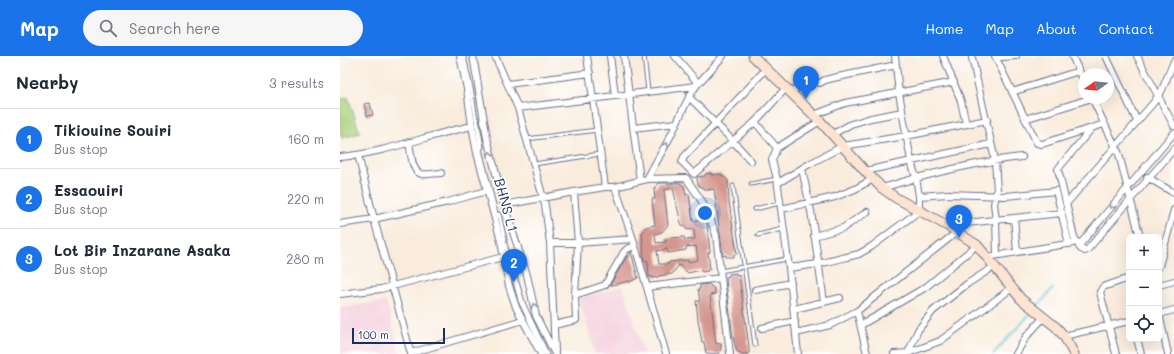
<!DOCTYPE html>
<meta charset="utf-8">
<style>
:root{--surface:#fff;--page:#f6f6f7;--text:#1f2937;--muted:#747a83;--line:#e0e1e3;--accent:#1a73e8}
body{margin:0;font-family:Mali,sans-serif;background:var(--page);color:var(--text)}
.controls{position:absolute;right:12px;bottom:12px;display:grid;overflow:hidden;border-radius:6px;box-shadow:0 4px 16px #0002}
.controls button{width:36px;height:36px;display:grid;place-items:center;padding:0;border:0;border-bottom:1px solid var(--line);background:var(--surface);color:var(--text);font:20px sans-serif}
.compass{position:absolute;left:738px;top:12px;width:36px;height:36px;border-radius:50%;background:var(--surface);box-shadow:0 4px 16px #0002;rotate:255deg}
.scale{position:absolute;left:12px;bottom:10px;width:93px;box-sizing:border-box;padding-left:4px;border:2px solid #1b2f5e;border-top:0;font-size:11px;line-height:14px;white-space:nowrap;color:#1b2f5e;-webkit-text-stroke:3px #fff;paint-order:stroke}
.you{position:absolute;left:365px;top:157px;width:14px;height:14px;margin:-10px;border:3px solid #fff;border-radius:50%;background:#1a73e8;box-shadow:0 0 0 6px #1a73e833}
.badge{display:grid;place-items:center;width:26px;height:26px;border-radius:50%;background:var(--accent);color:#fff;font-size:13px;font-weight:700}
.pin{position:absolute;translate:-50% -33px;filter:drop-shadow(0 1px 2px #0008)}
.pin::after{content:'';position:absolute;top:21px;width:14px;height:12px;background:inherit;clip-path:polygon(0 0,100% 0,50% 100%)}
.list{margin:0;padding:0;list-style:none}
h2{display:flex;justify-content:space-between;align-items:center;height:52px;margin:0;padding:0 16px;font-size:17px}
h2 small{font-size:13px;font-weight:400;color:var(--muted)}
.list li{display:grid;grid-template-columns:26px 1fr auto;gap:12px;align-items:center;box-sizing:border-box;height:60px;padding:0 16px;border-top:1px solid var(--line)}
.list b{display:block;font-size:15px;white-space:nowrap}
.list p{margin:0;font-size:13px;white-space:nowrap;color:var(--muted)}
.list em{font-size:13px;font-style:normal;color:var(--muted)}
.icon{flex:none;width:22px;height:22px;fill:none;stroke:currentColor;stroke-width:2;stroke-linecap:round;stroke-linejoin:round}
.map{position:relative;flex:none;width:834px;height:298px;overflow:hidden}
header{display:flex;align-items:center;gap:24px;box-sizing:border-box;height:56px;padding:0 20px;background:var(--accent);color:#fff}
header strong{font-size:19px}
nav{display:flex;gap:22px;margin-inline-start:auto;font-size:14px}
.search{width:280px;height:36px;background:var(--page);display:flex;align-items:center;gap:10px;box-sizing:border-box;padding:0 14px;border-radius:22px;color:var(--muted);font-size:15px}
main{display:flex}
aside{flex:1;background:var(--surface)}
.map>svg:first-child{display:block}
.built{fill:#f4cfdd}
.green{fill:#a8cf79;stroke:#627f6c}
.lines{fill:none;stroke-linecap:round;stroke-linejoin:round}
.stream{stroke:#55bfd1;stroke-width:2}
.building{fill:#d5968e;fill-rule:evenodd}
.lane-casing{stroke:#69718a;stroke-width:5}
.street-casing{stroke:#69718a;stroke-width:8}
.secondary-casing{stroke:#69718a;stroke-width:11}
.lane{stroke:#fff;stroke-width:3}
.street{stroke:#fff;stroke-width:6}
.secondary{stroke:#fde4d0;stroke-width:9}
.oneway{stroke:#8d97ae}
.labels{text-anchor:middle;stroke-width:3.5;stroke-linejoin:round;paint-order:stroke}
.street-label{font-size:14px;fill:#1b2f5e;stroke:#fff}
</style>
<header>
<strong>Map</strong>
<div class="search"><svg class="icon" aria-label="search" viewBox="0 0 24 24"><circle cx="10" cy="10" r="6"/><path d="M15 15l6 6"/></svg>Search here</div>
<nav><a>Home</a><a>Map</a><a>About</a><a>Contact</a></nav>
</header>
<main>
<aside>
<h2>Nearby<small>3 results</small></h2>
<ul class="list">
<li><span class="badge">1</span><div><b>Tikiouine Souiri</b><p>Bus stop</p></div><em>160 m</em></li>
<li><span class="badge">2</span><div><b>Essaouiri</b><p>Bus stop</p></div><em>220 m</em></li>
<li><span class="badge">3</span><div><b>Lot Bir Inzarane Asaka</b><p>Bus stop</p></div><em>280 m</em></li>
</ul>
</aside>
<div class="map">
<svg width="834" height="298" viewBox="0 0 834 298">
<rect width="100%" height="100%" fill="#fff"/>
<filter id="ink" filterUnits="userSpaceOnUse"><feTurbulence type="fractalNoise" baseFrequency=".025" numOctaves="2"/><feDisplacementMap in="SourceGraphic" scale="8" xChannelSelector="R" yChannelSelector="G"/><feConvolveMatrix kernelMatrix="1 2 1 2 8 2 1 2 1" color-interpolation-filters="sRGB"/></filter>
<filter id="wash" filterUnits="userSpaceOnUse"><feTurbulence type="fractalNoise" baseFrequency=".012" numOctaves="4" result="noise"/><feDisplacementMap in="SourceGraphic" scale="16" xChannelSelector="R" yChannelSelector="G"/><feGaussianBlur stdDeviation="0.9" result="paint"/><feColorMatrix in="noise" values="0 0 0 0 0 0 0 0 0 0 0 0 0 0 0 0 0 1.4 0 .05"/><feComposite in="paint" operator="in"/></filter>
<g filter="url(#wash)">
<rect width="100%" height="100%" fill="#f9ecdc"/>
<!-- built -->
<path class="built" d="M283,230L304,298H255L239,242Z
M46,245L60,298H0V252Z"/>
<!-- green -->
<path class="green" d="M8,41L20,77L2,82L0,75V44Z"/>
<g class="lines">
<!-- stream -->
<path class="stream" d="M696,252L713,232
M653,298L693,255"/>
</g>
<g id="blocks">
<!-- building -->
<path class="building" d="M30,47L33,59L27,60L24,48Z
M371,117V119L380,118L388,124L389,146L397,198H394V201H386V199L383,200L374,133L366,134L358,129L357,121L365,120V118Z
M319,127H340L344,130L346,139L349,138L353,165L361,163L367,168L370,196L368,197L370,213H367L368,215L362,216L361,214L348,217L339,209L332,218L318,220V221L312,222V220L309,221L308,205H304L302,177L306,171L315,169L312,143H315L314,133ZM333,132L341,168L348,174L354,173L355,183L345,184L344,181L331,182L326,183V186L316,187L315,178L322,176L328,169L324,134ZM356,190L358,204L348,206V204L329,206V208H319L317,195L327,193L328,197L346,194V191Z
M291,196L298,222L289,226V225L272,229H270L287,200L288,201Z
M396,217V220L399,219L409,291V297L406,298H402L397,295L393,281L387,234L386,221L389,220V218Z
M369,228L374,233L375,238L370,239L376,288L381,287V295L379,298L366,297L364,286H362L358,264L356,245H360L358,233H360V229Z"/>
</g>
</g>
<g filter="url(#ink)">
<use href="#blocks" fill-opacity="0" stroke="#69718a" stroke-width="1"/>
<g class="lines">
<defs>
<path id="lane" d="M124,0L132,37L141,97L157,161
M304,0L308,35
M137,63L142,91
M187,83L257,74
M194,108L260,98
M411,128L437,123
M393,130L415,289
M415,153L440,147
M159,158L165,184
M418,179L443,173
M164,183L180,245L205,298
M171,207L184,249L207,298
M380,215L447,203"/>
<path id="street" d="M120,0L127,33L132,70L137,97L161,185L169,230L176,251L201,298
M133,0L147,82L164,149L187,219L196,260L215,298
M155,0L178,52L205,149L210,187L215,295
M247,0L265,131
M270,0L275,39
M284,0L300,125
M335,0L358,27
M603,0L621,45L626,68
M655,0L697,87L702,88L764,68
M656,0L662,1L676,0
M732,0L744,25
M766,0L797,65
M797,0L834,70
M632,2L655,104L657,135L654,148L656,164L657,199
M426,13L344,101L342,106L354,118L415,66L446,32
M168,28L250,17
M672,36L739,15
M451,37L467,23L480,27L485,24L493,22L556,9
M349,41L393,85L411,105
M752,42L779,98L800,181
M178,52L356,30
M474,59L505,47L614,26
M685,63L752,42
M415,66L437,92
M293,72L336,67
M834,77L741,187L740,190L741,193L745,195L748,193L834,93
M493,78L511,68L531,62L562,56
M69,86C71,95 71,115 81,118C87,119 95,117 101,117
M18,99L34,163L71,298
M0,101C45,97 88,79 132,70
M462,113L471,155L484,246
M525,115L651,88
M807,121L834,137
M307,123L330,81L349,41L356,30L383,0
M438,127L471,107L503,90L566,80L647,64
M275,131L293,183L326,298
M542,132C588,118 635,106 682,101
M579,140L608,138L666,140L716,135L729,188
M726,148L814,46L822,34L834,5
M164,149L234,136L265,131H275L307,123L346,122L361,144L369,159L376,179L390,298
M441,153L495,141L515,133L533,123
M674,162L677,196
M0,168L34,163L108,146L146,135
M607,169L722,157
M474,180L503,172L527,156
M210,187H238L293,183
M740,192L734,181L718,113L751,73
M653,200L733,187
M819,210L834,154
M449,212L478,208L519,198L531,191L579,155V140L576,122L571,105L559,37L555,0
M819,229L834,225
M307,231L381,222
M415,234L451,227
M0,238L41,233L163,201
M235,239L265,229L284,196L287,193L295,190
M454,253L500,242
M819,258L828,298
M819,258L834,254
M214,269L236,264L235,239L238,187L234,136
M521,269L586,231L637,189
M422,272L455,265
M456,277L490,269L517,255
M724,280L789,265
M797,283L801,298
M71,297L183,264
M568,297L578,274L593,255L627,228L655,210
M458,298L449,212L437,123L432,104L437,92L480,65
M527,298L517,255L617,176
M554,298L568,297L600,285L672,232
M676,298L686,281L703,262
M776,298L760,236L763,231L789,222"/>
<path id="secondary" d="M413,0L480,65L525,115L542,132L556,142L606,169L637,189L681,243L716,271L724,280L734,298"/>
</defs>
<!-- lane casing -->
<use href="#lane" class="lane-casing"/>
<!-- street casing -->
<use href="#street" class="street-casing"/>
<!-- secondary casing -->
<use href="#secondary" class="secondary-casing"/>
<!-- lane -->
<use href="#lane" class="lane"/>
<!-- street -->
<use href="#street" class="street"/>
<!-- secondary -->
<use href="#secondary" class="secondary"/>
</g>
<!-- one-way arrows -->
<defs><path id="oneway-chevron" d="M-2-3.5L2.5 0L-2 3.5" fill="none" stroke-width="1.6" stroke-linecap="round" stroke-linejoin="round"/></defs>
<g class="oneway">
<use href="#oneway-chevron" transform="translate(326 89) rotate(-60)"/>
<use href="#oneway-chevron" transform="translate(150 98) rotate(-103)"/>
<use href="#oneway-chevron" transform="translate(772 150) rotate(130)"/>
<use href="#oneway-chevron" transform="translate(194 250) rotate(-103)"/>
</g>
</g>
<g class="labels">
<!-- street labels -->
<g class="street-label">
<text transform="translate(166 149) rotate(75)" y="5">BHNS L1</text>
</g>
</g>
</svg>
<div class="controls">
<button>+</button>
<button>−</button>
<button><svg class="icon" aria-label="locate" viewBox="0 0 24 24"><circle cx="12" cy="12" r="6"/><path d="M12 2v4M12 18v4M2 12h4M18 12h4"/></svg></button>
</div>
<svg class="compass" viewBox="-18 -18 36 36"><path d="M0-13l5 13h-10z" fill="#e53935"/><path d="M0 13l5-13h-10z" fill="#747a83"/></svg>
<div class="scale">100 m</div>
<div class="you"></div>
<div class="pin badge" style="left:466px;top:43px">1</div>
<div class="pin badge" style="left:174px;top:226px">2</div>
<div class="pin badge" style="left:619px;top:182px">3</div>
</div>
</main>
